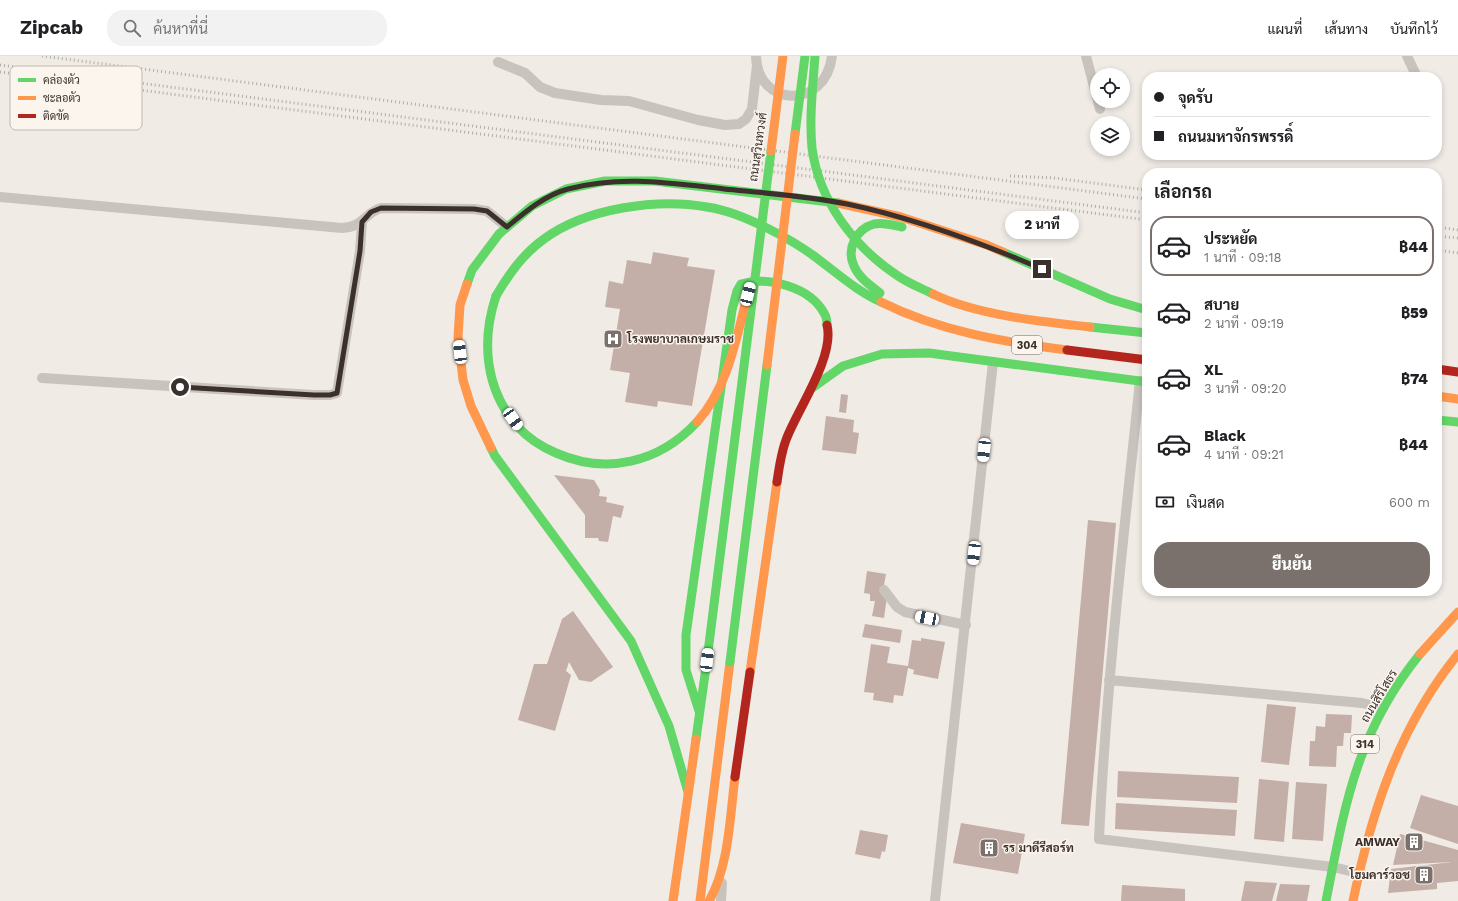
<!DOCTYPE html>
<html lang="th">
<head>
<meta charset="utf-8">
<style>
	:root { --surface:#fff; --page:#f2f2f2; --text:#202124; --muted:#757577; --line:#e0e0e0; --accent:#7a716c }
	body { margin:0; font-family:"Work Sans",Sarabun,sans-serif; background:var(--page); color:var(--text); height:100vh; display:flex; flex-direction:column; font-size:15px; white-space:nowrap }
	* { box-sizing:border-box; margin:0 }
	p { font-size:13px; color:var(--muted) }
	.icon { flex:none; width:22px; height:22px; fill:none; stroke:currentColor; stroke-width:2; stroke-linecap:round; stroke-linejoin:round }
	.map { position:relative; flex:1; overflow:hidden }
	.drawer { position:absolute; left:1142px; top:112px; width:300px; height:428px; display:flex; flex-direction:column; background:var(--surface); border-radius:16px; box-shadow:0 2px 6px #0003 }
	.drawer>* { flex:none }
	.guide { position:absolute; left:1142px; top:16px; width:300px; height:88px; border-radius:16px; box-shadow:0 2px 6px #0003; display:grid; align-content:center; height:88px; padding:0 12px; background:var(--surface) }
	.controls { position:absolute; left:1090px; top:12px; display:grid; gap:8px }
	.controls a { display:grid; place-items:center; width:40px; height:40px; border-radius:50%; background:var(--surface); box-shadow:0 2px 6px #0003; font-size:20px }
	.end { position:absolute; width:18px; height:18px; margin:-9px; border:5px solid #3b302b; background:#fff; box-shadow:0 0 0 2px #fff }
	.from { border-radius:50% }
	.bubble { position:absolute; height:28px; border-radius:14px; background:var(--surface); box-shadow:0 2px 6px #0003; font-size:13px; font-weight:800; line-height:28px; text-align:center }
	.car { position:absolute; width:12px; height:24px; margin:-12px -6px; border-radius:5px; box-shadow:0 0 3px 1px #0007; background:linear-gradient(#fff 24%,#345 0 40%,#fff 0 76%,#345 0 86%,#fff 0) }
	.guide b { display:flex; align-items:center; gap:14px; height:38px; font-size:15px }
	.guide b+b { border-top:1px solid var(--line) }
	.guide i { width:10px; height:10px; background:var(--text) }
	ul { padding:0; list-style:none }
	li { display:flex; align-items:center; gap:12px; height:60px; margin:0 8px 6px; padding:0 4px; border:2px solid transparent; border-radius:16px }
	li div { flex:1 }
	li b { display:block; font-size:15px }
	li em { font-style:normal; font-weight:800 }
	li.active { border-color:var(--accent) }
	li>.icon { width:36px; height:36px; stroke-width:1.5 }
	h2 { padding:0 12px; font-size:18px; line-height:48px }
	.pay { display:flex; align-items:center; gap:10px; height:44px; padding:0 12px; font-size:15px }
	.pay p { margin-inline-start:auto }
	.primary-button { display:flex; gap:8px; margin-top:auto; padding:8px 12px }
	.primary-button a { flex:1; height:46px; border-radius:16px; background:var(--accent); color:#fff; font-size:16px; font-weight:800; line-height:46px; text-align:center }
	header { display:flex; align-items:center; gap:24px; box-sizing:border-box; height:56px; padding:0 20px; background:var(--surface); border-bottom:1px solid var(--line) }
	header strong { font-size:19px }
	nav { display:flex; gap:22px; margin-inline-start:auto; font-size:14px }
	.search { width:280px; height:36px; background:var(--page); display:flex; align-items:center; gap:10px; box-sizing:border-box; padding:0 14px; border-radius:16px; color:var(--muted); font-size:15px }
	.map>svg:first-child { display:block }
	.building { fill:#c3afa7 }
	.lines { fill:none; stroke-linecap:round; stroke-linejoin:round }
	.street { stroke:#c9c3be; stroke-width:10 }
	.fast { stroke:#63d668; stroke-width:9 }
	.slow { stroke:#ff974d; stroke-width:9 }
	.jam { stroke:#b3261e; stroke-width:9 }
	.rail { stroke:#b1aca8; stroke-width:3; stroke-dasharray:1 3; stroke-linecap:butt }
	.fast-bridge { stroke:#63d668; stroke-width:9 }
	.slow-bridge { stroke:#ff974d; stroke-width:9 }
	.route { stroke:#3b302b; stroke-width:5 }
	.labels { text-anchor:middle; stroke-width:3; stroke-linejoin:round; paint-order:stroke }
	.shield { fill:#fbf5ee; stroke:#756b66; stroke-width:1 }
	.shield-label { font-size:11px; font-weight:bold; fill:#3b302b }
	.street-label { font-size:12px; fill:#3b302b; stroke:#fbf5ee }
	.poi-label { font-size:12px; font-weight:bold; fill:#3b302b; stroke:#fbf5ee; text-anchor:start }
	.key { fill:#fbf5ee; stroke:#c1bab4; stroke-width:1 }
	.key-label { font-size:11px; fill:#3b302b }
</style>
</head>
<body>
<header>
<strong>Zipcab</strong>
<div class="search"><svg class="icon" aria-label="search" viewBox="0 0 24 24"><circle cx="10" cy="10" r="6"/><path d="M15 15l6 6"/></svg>ค้นหาที่นี่</div>
<nav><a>แผนที่</a><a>เส้นทาง</a><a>บันทึกไว้</a></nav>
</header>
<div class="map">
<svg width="1458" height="845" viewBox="0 0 1458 845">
	<rect width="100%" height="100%" fill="#f0ebe5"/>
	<path class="building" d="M653,196L689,202L687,210L715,214L692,350L658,345L657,351L625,346L630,317L610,314L620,253L605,251L609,225L623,228L627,204L651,208Z
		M841,338L848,339L846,357L839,356Z
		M826,360L854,364L853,376L859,377L856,398L822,394Z
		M554,419L594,424L600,434L599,440L607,441L606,446L624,450L621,462L613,460L608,486L599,485L598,482H585V459Z
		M1088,464L1116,467L1089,770L1061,768Z
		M867,515L886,518L882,540H887L884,562L872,560L875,545H870V538L864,537Z
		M573,555L613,611L591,626L579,624L569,606L566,615L571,619L555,675L518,664L534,608H547L562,563Z
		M865,568L902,574L900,587L862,581Z
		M921,582L945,586L938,623L913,618L914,614L908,612L903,640L894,639L893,647L873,644L874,637L864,636L871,588L890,591L887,607L908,610L912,584L921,585Z
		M1267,648L1296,651L1289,709L1261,706Z
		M1326,658L1352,659L1351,677H1344L1343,690H1337L1336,711L1309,710L1310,685H1315L1316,670L1325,671Z
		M1118,715L1239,721L1237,747L1117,741Z
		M1259,723L1289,726L1284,786L1254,783Z
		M1296,726L1327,728L1323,785L1292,783Z
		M1421,739L1458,750V788L1410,772Z
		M1116,747L1237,754L1235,780L1115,773Z
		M961,767L1025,778L1018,818L953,807Z
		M860,774L888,779L885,796L882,795L880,803L855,798Z
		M1400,778L1458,794V825L1437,827V833L1388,837L1391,813L1452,806L1393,809Z
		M1245,825L1277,827L1272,845H1241Z
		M1280,828L1310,829L1307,845H1276Z
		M1122,829L1185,833V845H1121Z"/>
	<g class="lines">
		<path class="street" d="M756,0C757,51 825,55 832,0
			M1086,0L1097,42
			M1407,0L1417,21
			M498,6L525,17L540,31L555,37L601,44L629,45L698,64L725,69L739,68L746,63L752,53L757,9
			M1098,45L1100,53
			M0,141L342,172C364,171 364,157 381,152L474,153L487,155L507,171
			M42,322L314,339H330L337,337L360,195L362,166
			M1140,325C1124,477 1106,629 1099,783L1333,811L1358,817
			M884,534L897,551L905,556L966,569
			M1109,624L1362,647L1383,652
			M721,845L722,827
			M935,845L993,306"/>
		<path class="fast" d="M1003,196L1110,243L1147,254
			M467,228L472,214L499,178L532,150L566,133L605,125H655L838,147
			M880,237C870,229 859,222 854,210C846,193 856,173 874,168C883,166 893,169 902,171
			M496,240C509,218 523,198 544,183C586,152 657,142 707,151C728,154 748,163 767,172C783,180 799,189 814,200C836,216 855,234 881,246
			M812,332L843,310L882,298L929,297L1147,326
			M1437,364L1458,366
			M491,392L495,400L631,585L669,670L688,736
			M699,655L686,614V579L732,254L737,235L741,228C768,220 810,231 824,257C826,260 827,266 827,269
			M696,683L707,604
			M1326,845C1345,749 1356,677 1420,598"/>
		<path class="slow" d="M838,147L901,161L987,189L1003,196
			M467,228L460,249L458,281L463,324L471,350L491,392
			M881,246C939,275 1003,286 1067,294
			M1437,340L1458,343
			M1420,598L1458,556
			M750,616L777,426
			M673,845L696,683
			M700,845L730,606
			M709,845C729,811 730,760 735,721
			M1353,845C1372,754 1399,671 1458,598"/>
		<path class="jam" d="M1067,294L1147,304
			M1437,313L1458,316
			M777,426C779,412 781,397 786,384C797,354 835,301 827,269
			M735,721L750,616"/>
		<path class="rail" d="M42,0L1147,143
			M0,9L1147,157
			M0,16L1147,164
			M1010,120L1055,122L1147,134
			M1437,171L1458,174
			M1437,180L1458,182
			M1437,194L1458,197"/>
		<path class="fast-bridge" d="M815,0C813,30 809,61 812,92C819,145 854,191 898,220C908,227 921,232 933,238
			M795,78L805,0
			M496,240C481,285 485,334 518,371C528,382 542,391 556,397C606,419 659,407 697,366
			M1090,271L1147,277
			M707,604L771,95
			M730,606L767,309"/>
		<path class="slow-bridge" d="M771,95L783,0
			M933,238C976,259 1043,266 1090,271
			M767,309L795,78
			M697,366C727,332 735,288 746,245"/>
	</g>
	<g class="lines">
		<path class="route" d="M180,331L314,339H330L337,337L360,195L362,166L371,156L381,152L474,153L487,155L507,171C525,156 545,139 568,133C621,119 670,127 724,133C765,137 807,140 847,148C914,162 979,186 1042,213"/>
	</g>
	<defs>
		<g id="hospital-square" transform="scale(1)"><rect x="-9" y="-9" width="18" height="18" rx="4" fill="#7a716c" stroke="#fbf5ee"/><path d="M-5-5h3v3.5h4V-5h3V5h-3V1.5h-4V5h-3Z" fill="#fff"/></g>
		<g id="building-square" transform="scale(1)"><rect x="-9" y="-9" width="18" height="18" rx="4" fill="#7a716c" stroke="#fbf5ee"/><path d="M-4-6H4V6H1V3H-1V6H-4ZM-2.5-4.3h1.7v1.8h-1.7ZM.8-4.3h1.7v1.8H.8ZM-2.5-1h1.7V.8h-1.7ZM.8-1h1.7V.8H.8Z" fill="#fff"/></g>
	</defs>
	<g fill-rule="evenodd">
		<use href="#hospital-square" x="613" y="283"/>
		<use href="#building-square" x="1414" y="786"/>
		<use href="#building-square" x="989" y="792"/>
		<use href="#building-square" x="1424" y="819"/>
	</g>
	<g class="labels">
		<g class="shield">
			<rect x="1012" y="280" width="30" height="18" rx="3"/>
			<rect x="1351" y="679" width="28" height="18" rx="3"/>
		</g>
		<g class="shield-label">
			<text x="1027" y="293">304</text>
			<text x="1365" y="692">314</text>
		</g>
		<g class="street-label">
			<text transform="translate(758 91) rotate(-82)" y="4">ถนนสุวินทวงศ์</text>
			<text transform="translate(1379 640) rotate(-59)" y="4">ถนนสิริโสธร</text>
		</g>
		<g class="poi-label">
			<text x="627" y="287">โรงพยาบาลเกษมราช</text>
			<text x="1400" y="790" text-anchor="end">AMWAY</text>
			<text x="1003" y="796">รร มาดีรีสอร์ท</text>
			<text x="1410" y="823" text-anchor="end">โฮมคาร์วอช</text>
		</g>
	</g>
	<rect x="10" y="10" width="132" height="64" rx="6" class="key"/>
	<rect x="18" y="22" width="18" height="4" fill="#63d668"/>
	<rect x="18" y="40" width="18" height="4" fill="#ff974d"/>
	<rect x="18" y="58" width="18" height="4" fill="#b3261e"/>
	<g class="key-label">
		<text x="43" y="28">คล่องตัว</text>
		<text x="43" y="46">ชะลอตัว</text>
		<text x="43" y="64">ติดขัด</text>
	</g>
</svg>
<div class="controls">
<a><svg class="icon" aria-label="locate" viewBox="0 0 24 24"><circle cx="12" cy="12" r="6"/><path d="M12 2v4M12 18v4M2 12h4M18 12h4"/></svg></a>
<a><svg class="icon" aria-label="layers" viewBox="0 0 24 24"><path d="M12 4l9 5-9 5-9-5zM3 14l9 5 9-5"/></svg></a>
</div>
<i class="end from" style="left:180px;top:331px"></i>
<i class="end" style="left:1042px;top:213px"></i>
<div class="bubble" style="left:1005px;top:155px;width:74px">2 นาที</div>
<i class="car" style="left:748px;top:238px;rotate:14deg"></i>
<i class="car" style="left:460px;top:296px;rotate:353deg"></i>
<i class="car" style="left:513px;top:363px;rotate:145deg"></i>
<i class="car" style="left:984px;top:394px;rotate:186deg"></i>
<i class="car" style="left:974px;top:497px;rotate:186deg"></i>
<i class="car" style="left:927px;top:562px;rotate:281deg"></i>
<i class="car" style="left:707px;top:604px;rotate:7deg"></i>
<div class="guide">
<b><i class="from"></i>จุดรับ</b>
<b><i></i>ถนนมหาจักรพรรดิ์</b>
</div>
<section class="drawer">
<h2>เลือกรถ</h2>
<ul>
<li class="active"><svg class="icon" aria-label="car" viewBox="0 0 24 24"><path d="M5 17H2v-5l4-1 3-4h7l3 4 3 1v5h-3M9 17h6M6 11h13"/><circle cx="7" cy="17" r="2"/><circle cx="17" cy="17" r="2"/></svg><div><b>ประหยัด</b><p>1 นาที · 09:18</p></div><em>฿44</em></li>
<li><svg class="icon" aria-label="car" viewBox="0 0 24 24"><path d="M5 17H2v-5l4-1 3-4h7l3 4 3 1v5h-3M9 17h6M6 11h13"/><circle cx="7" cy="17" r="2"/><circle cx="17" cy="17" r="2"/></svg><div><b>สบาย</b><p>2 นาที · 09:19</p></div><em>฿59</em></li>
<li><svg class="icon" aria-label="car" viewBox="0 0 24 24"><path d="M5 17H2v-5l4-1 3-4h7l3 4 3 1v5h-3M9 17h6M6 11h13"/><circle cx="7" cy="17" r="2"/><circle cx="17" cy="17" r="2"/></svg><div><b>XL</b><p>3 นาที · 09:20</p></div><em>฿74</em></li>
<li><svg class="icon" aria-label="car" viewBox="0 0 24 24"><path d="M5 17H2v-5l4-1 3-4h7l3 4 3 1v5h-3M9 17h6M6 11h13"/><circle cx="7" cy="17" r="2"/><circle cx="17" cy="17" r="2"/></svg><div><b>Black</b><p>4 นาที · 09:21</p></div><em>฿44</em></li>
</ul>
<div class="pay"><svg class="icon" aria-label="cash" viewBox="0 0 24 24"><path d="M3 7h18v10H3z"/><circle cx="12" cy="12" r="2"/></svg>เงินสด<p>600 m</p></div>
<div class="primary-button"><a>ยืนยัน</a></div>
</section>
</div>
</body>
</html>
